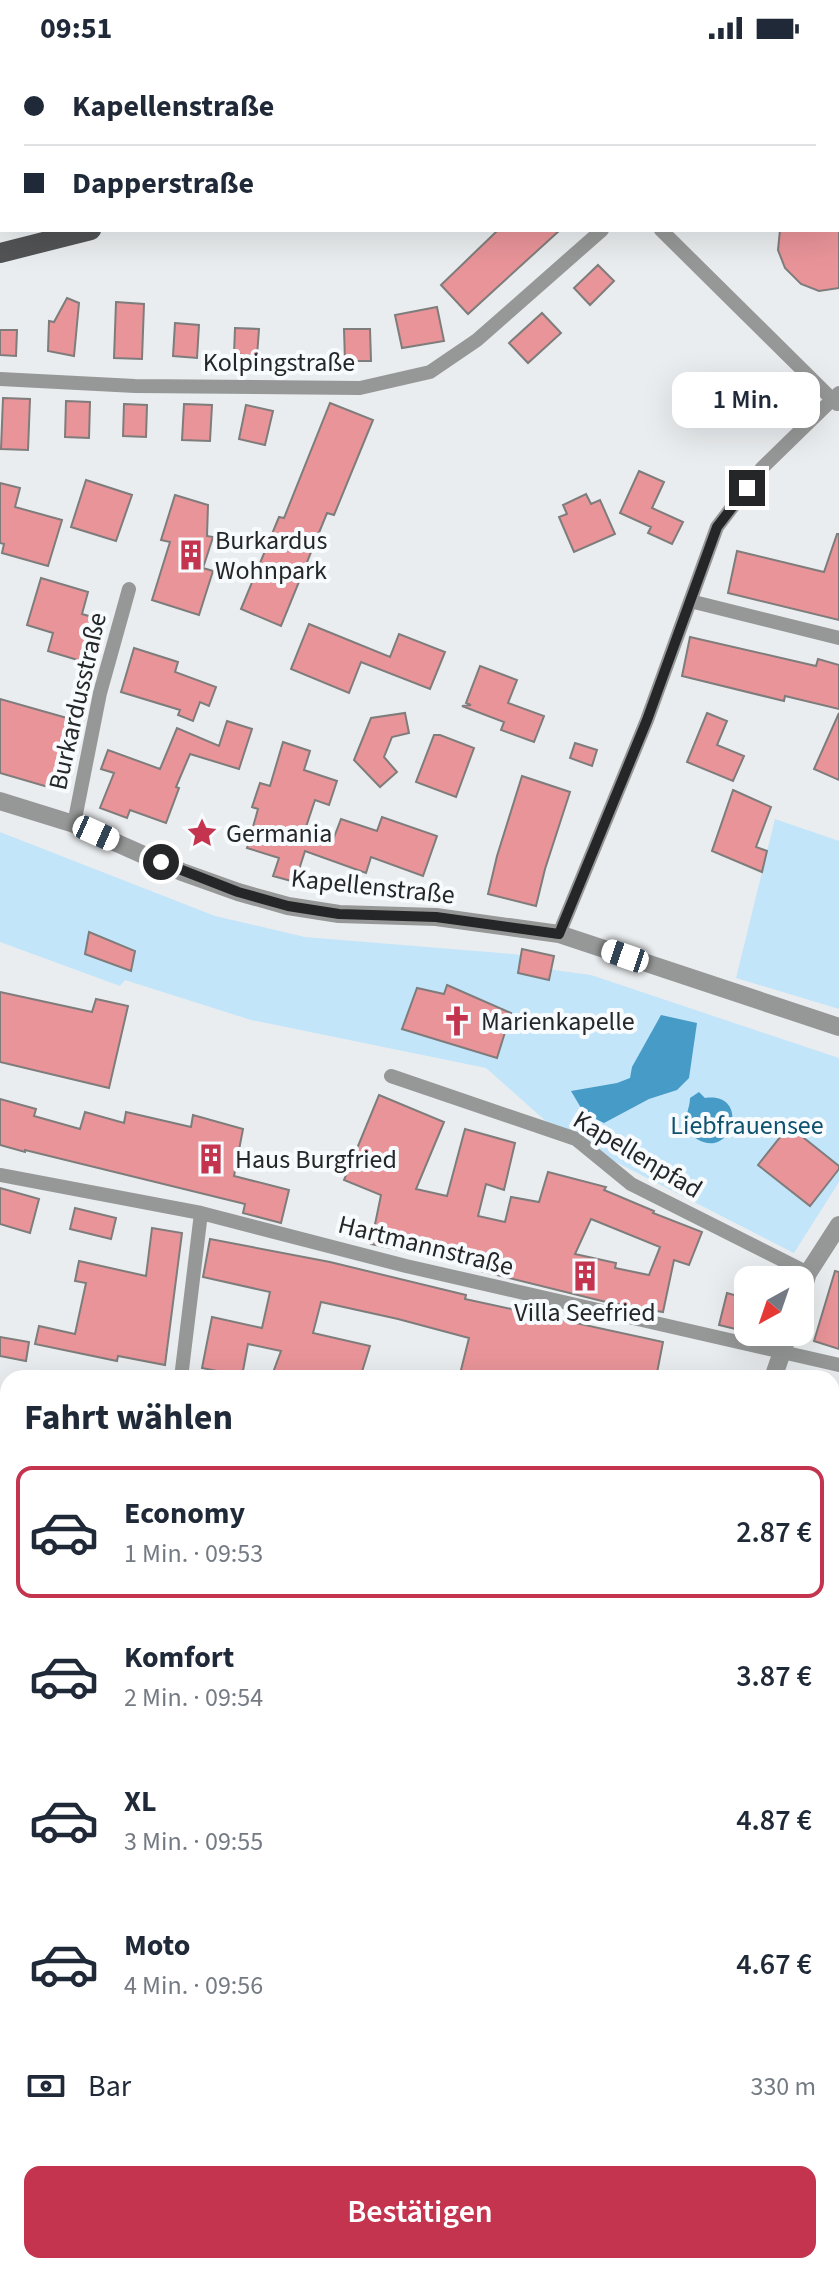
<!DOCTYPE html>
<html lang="de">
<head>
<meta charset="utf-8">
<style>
	:root { --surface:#fff; --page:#f2f2f3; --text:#1f2937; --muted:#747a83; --line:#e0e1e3; --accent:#c4344e }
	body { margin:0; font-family:"Source Sans 3",sans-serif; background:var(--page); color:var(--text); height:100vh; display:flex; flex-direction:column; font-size:30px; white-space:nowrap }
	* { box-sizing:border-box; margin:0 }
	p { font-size:26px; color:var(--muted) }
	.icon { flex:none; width:44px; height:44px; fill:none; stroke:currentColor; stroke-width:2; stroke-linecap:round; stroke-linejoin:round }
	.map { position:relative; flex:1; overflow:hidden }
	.sheet { position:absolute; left:0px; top:1314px; width:840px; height:904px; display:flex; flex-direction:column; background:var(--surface); border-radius:24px 24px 0 0; box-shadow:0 8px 32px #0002 }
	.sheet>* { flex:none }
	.hud { position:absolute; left:0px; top:0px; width:840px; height:176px; box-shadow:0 8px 32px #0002; display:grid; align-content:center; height:176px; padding:0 24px; background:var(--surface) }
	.needle { width:52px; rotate:220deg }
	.buttons { position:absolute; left:734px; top:1210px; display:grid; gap:16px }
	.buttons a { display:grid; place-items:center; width:80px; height:80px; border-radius:16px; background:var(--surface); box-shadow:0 8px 32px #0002; font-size:40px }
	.end { position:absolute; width:36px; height:36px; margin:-18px; border:10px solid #252627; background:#fff; box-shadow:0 0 0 4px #fff }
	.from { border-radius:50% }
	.bubble { position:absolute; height:56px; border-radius:16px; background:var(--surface); box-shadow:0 8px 32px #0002; font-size:26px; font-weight:600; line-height:56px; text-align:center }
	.car { position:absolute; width:24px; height:48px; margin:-24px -12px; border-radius:10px; box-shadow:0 0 6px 2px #0007; background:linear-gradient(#fff 24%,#345 0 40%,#fff 0 76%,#345 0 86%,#fff 0) }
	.hud b { display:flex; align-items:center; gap:28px; height:76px; font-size:30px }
	.hud b+b { border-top:2px solid var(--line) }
	.hud i { width:20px; height:20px; background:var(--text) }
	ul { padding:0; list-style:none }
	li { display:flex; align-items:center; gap:24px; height:132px; margin:0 16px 12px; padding:0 8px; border:4px solid transparent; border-radius:16px }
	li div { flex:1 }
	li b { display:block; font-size:30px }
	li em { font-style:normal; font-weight:600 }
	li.active { border-color:var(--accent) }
	li>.icon { width:72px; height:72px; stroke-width:1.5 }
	h2 { padding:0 24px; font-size:36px; line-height:96px }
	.pay { display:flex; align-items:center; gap:20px; height:88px; padding:0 24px; font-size:30px }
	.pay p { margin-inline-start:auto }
	.action { display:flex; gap:16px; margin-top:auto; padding:16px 24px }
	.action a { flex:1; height:92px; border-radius:16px; background:var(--accent); color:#fff; font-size:32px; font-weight:600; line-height:92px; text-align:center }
	.status { display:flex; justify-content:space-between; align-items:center; height:56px; padding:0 40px; background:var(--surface); direction:ltr }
	.status svg { height:22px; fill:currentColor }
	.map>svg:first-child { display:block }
	.green { fill:#c3e5f9 }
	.water { fill:#479bc7 }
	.building { fill:#e99499; stroke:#7f7c7c; stroke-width:2; fill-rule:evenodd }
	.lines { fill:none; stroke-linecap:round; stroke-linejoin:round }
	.minor { stroke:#969898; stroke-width:14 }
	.tertiary { stroke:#969898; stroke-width:18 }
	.secondary { stroke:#6d6f70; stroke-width:20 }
	.primary { stroke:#515354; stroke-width:20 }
	.route { stroke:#252627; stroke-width:10 }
	.labels { text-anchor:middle; stroke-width:8; stroke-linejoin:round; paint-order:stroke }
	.street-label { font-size:26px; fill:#252627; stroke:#f8fbfd }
	.poi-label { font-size:26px; fill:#252627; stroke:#f8fbfd; text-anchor:start }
	.park-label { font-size:26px; fill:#0f5270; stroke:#f8fbfd }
</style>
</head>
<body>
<div class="status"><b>09:51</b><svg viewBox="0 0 49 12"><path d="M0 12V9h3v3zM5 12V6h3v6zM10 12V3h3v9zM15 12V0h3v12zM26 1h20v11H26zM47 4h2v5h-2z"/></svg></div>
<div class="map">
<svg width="839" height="2218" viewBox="0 0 839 2218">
	<rect width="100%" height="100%" fill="#eaedef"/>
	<path class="green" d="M775,763L839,785V953L736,922Z
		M0,776L215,860L305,881L524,899L532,911L591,919L839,1002V1126L794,1197L559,1077L486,1012L251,964L125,924L120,930L0,886Z
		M8,2010V2107L0,2095V2016Z"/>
	<path class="water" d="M661,959L697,967L689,1022L677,1034L649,1043L604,1067L584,1057L571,1035L617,1027L630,1022L632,1011Z
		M699,1036L705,1042C751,1035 733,1105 697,1083C691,1080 688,1074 687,1068C685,1059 690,1051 690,1042Z"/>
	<path class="building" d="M498,174H560L468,258L441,229Z
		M780,174H839V232L819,235L801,228L785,212L778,194Z
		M598,209L614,225L590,249L574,232Z
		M67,242L79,247L74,300L48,295L49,265L54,266Z
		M116,246L144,248L142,303L114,302Z
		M437,251L444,285L402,292L395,259Z
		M542,257L561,277L528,307L509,287Z
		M175,267L199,269L197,302L173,300Z
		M235,272L259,273L257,300L234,298Z
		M344,273H370L371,305H345Z
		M0,274H17L16,300L0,299Z
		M3,342L30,343L28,394L1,393Z
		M66,345L90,346L89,382L65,381Z
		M330,347L373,364L334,459L327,457L281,570L241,553L279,461L284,462Z
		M124,348L147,349L146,381L123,380Z
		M184,348L212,349L210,385L182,384Z
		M246,349L273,355L265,389L239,383Z
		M639,415L664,426L652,452L683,466L672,488L648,477L651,471L620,457Z
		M86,424L132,439L116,485L71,471Z
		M0,427L20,432L15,451L62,464L48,510L2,497L4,488L0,487Z
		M586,438L591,448L600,444L615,478L574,496L559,461L567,458L563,449Z
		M175,439L208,449L207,480L213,481L203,512L213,515L199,559L152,544L170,486L161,484Z
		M837,478H839V564L728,537L737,495L824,516Z
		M41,522L88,536L82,558L106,565L94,609L48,595L53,577L27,569Z
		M309,568L390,601L399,578L445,596L430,633L361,606L349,637L291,613Z
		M690,581L816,610L818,603L839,609V653L785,640L784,645L682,620Z
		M134,592L178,606L175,616L216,631L209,650L200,646L193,665L178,659L180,654L121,636Z
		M480,610L517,624L508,647L544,660L534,686L501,674L504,666L462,650L471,649L466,647Z
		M0,643L74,664L55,733L0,717Z
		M405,657L409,677L392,681L384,701L397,716L380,731L354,704L371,662Z
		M707,657L727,665L717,689L744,700L733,725L687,706Z
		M839,657V724L814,713Z
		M227,665L252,673L239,713L190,698L176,731L179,732L166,767L130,754L127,762L100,752L114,717L101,713L108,694L160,713L177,672L219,690Z
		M434,679H440L474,692L456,741L416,726Z
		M283,686L310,695L304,714L337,725L329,749L315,744L305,774L333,784L341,763L377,775L382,761L437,780L423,820L371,801L366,817L305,795L295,826L273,820L279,802L247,792L258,753L252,751L260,727L270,730Z
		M575,687L597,694L592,710L570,702Z
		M522,720L570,736L545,813L536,850L488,838L497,800Z
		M733,734L771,751L756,791L767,795L762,816L712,795Z
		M89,876L135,895L131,915L85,898Z
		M522,893L554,900L549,924L518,917Z
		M447,929L511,957L497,1002L402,973L417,932L444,938Z
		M0,936L92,956L96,943L128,950L109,1032L0,1006Z
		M379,1039L444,1066L416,1133L447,1140L465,1073L515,1087L504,1134L486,1128L478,1160L505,1166L511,1141L539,1146L548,1116L606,1131L604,1134L654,1155L653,1157L702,1176L689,1209L674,1204L663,1256L606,1246L481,1215L483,1207L405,1187L404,1195L371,1188L381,1139L344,1124ZM591,1163L660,1191L649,1219L615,1212L616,1207L575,1198Z
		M0,1043L36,1053L34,1060L80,1073L85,1056L124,1067L126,1056L191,1071L193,1059L243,1073L234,1120L289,1134L281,1167L243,1157L245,1148L25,1094V1096L0,1089Z
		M789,1070L839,1110V1113L810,1150L758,1109Z
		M0,1132L39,1143L30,1177L0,1168Z
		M75,1152L116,1162L111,1183L70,1173Z
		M152,1172L182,1177L165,1309L118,1300L117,1305L35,1288L39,1270L75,1278L86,1227L75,1225L79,1205L146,1220Z
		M210,1183L330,1206L466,1239L465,1243L663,1286L656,1322H459L469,1282L398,1263L321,1246L313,1277L370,1290L360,1322H312L297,1319L296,1322H271L281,1295L248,1288L242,1320L202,1312L212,1261L262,1272L270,1236L203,1221Z
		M835,1215L839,1216V1293L814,1285Z
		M727,1237L748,1243V1276L719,1269Z
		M0,1281L29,1286L26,1305L0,1300Z"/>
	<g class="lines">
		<path class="minor" d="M488,0L489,2
			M661,174L837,348
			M0,323L135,330L360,332L430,316L477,284L602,174
			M690,545L839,582
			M74,768L100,637L129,533
			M559,878L647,664L717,471L762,412L839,337
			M391,1020L576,1083L631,1128L808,1217
			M0,1119L201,1157L406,1210L839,1309
			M181,1322L201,1157
			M0,1367L8,1369
			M832,1527L839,1526
			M0,1881L8,1879
			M832,1940L839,1941
			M711,2218L712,2210"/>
		<path class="tertiary" d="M0,745L74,768L182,816L238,836L288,850L339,858L436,861L559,878L839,971
			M800,1242L808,1217L839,1169
			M773,1322L789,1276
			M832,1740L839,1768"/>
		<path class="secondary" d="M0,2169L8,2183
			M23,2210L28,2218"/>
		<path class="primary" d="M609,2L613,0
			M0,197L91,174"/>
	</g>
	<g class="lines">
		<path class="route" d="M161,806L238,836L288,850L339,858L436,861L559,878L647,664L717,471L747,432"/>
	</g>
	<defs>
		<g id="building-bare" transform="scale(2.4)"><path d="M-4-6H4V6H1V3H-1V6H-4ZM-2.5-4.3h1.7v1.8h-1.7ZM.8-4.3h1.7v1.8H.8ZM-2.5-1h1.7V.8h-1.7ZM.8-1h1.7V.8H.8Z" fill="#c4344e" stroke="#f8fbfd" stroke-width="2.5" paint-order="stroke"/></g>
		<g id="sight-bare" transform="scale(2.4)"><path d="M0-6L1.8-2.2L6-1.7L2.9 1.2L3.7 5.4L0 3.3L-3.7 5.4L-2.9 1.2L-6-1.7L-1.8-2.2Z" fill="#c4344e" stroke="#f8fbfd" stroke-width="2.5" paint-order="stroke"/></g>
		<g id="church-bare" transform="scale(2.4)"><path d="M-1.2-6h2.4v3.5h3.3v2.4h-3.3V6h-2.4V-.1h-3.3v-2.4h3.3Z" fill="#c4344e" stroke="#f8fbfd" stroke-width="2.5" paint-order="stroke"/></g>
	</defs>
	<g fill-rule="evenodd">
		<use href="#building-bare" x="191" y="499"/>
		<use href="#sight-bare" x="202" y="777"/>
		<use href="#church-bare" x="457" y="965"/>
		<use href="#building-bare" x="211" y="1103"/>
		<use href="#building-bare" x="585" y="1220"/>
	</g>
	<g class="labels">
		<g class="street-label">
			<text x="279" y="315">Kolpingstraße</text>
			<text transform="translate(77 645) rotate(-77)" y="9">Burkardusstraße</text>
			<text transform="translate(373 830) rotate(6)" y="9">Kapellenstraße</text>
			<text transform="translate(638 1098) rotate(31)" y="9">Kapellenpfad</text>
			<text transform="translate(426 1189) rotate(14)" y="9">Hartmannstraße</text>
		</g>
		<g class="poi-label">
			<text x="215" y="493">Burkardus<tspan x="215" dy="30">Wohnpark</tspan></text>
			<text x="226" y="786">Germania</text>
			<text x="481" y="974">Marienkapelle</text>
			<text x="235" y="1112">Haus Burgfried</text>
			<text x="585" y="1265" text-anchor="middle">Villa Seefried</text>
		</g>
		<g class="park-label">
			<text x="747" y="1078">Liebfrauensee</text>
		</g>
	</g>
</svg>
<div class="buttons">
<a><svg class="needle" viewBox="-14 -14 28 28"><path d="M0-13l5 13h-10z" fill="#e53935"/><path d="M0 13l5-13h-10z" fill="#747a83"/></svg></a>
</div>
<i class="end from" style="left:161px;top:806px"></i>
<i class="end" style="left:747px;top:432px"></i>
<div class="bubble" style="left:672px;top:316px;width:148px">1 Min.</div>
<i class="car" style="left:96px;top:777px;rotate:114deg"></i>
<i class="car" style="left:625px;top:900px;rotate:289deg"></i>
<div class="hud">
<b><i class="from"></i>Kapellenstraße</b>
<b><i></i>Dapperstraße</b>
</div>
<section class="sheet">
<h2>Fahrt wählen</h2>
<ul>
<li class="active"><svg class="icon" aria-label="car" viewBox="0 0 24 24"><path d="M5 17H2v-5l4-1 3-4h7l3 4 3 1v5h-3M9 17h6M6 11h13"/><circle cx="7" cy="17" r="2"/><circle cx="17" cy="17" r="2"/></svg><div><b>Economy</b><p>1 Min. · 09:53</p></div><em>2.87 €</em></li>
<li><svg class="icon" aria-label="car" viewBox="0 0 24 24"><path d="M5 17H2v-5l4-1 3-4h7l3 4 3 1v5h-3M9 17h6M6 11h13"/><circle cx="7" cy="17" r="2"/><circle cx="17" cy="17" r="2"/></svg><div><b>Komfort</b><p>2 Min. · 09:54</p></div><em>3.87 €</em></li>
<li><svg class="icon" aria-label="car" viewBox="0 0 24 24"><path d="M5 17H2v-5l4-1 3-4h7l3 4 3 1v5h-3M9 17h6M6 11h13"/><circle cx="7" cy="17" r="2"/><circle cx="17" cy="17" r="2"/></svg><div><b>XL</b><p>3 Min. · 09:55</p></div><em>4.87 €</em></li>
<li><svg class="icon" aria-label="car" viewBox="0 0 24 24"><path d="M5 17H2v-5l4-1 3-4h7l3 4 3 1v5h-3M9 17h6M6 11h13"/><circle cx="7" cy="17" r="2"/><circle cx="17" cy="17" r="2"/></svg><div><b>Moto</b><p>4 Min. · 09:56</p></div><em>4.67 €</em></li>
</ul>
<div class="pay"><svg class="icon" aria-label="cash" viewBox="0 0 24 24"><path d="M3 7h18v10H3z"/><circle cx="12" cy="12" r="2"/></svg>Bar<p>330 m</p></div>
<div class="action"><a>Bestätigen</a></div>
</section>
</div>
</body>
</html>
